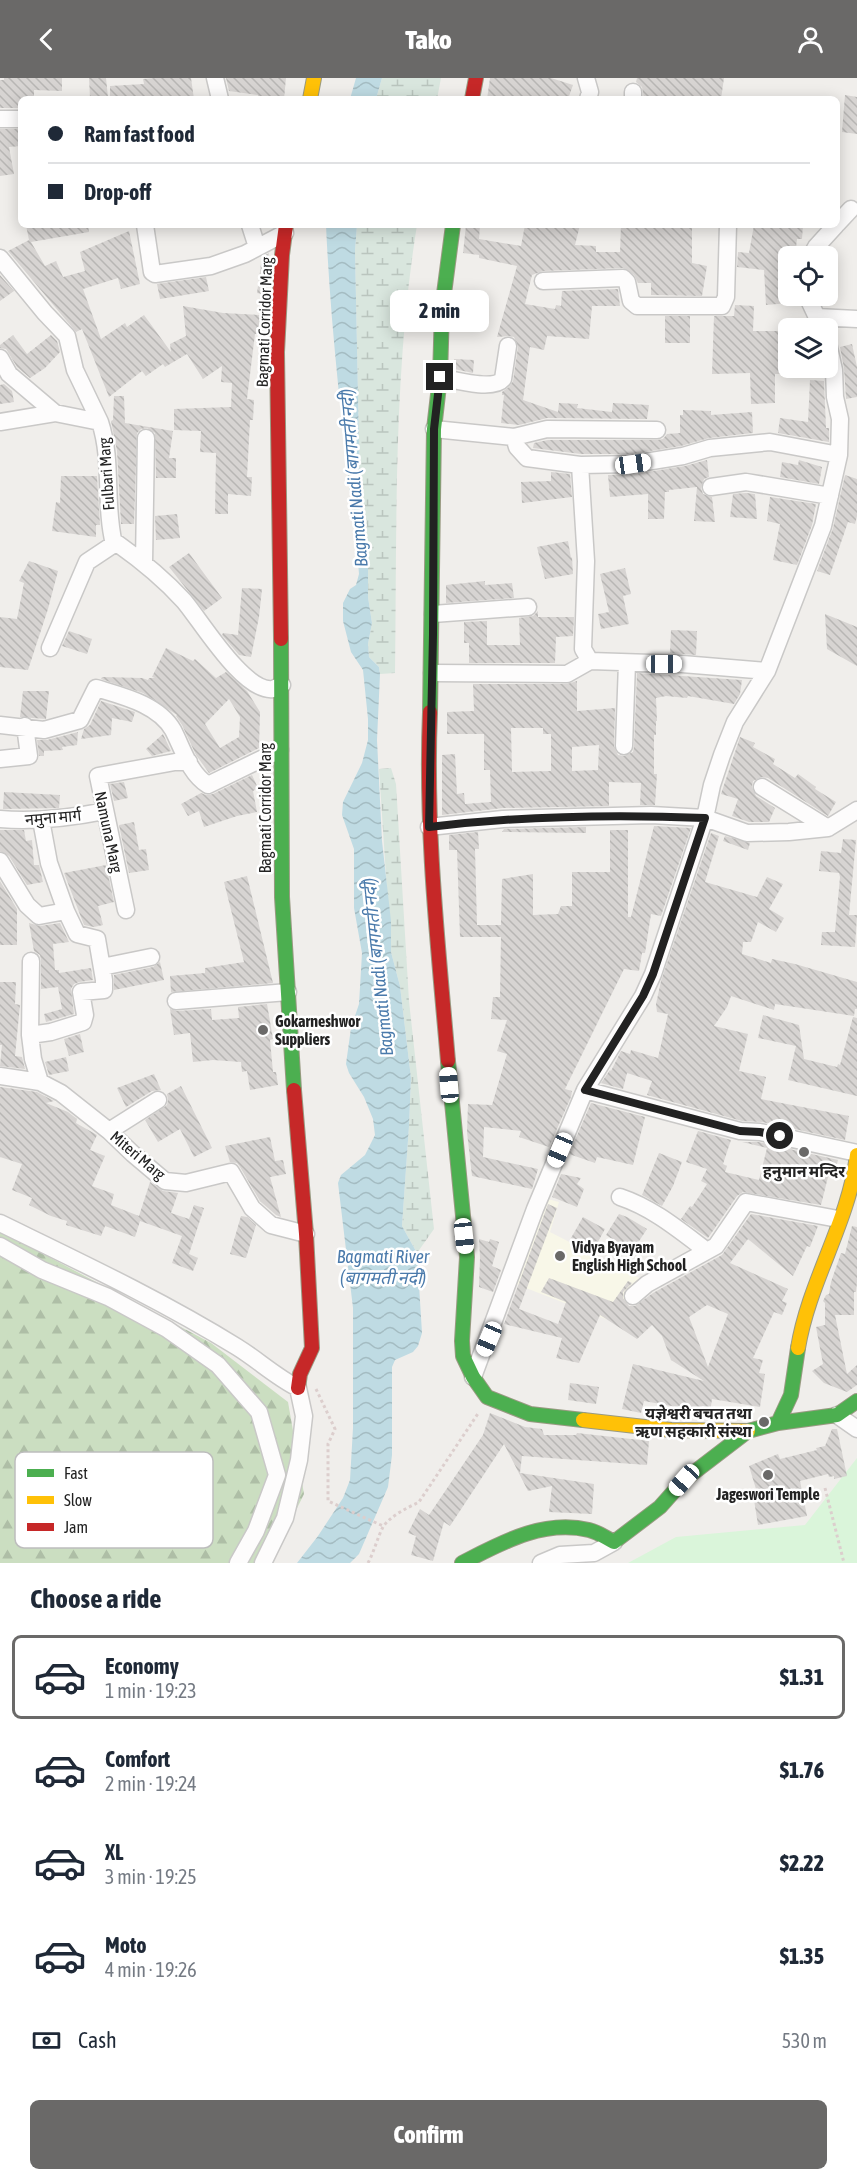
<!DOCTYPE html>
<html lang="en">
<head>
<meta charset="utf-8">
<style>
	:root { --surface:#fff; --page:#f2f2f3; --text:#1f2937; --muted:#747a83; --line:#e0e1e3; --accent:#6a6968 }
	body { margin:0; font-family:"Asap Condensed","Noto Sans Devanagari",sans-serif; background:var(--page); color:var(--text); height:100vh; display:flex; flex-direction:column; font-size:22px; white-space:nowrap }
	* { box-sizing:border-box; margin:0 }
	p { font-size:20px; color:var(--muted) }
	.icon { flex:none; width:33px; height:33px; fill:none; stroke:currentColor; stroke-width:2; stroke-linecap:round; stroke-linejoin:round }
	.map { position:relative; height:1485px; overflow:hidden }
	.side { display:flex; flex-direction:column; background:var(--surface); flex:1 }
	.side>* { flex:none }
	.hud { position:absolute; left:18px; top:18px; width:822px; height:132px; border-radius:9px; box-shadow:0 3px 15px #0003; display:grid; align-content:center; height:132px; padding:0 30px; background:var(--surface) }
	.controls { position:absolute; left:778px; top:168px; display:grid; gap:12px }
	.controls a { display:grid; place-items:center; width:60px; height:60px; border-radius:9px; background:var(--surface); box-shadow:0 3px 15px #0003; font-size:30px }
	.end { position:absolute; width:27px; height:27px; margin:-14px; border:8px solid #222; background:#fff; box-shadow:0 0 0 3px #fff }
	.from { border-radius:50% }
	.bubble { position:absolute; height:42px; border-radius:9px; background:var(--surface); box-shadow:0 3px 15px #0003; font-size:20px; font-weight:800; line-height:42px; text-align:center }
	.car { position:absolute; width:18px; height:36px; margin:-18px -9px; border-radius:8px; box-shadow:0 0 4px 2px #0007; background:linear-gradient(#fff 24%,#345 0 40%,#fff 0 76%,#345 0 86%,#fff 0) }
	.hud b { display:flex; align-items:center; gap:21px; height:57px; font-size:22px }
	.hud b+b { border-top:2px solid var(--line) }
	.hud i { width:15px; height:15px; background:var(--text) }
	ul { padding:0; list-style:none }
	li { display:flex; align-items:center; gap:18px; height:84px; margin:0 12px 9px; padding:0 18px; border:3px solid transparent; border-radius:9px }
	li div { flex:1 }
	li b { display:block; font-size:22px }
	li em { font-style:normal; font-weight:800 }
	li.current { border-color:var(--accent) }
	li>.icon { width:54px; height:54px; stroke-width:1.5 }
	h2 { padding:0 30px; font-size:27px; line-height:72px }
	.pay { display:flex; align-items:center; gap:15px; height:66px; padding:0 30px; font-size:22px }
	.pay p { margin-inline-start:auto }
	.button { display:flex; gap:12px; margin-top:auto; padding:12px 30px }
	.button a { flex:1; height:69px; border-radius:9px; background:var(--accent); color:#fff; font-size:24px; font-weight:800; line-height:69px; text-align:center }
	header { display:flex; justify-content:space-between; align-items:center; height:78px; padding:0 30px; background:var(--accent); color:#fff; font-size:27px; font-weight:800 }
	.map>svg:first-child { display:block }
	.education { fill:#f8f7e8 }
	.forest { fill:url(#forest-firs) }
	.wetland { fill:url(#wetland-marsh) }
	.park { fill:#daf5da }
	.water { fill:url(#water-waves) }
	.building { fill:url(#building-back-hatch); fill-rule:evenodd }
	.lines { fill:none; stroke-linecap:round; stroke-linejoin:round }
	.street-casing { stroke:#c9c8c7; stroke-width:19 }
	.fast-casing { stroke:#999a82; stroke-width:16 }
	.slow-casing { stroke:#999a82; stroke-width:16 }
	.jam-casing { stroke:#999a82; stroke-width:16 }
	.path { stroke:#dccecd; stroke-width:3; stroke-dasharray:3 3; stroke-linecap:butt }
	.street { stroke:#fdfcfc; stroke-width:16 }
	.fast { stroke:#4caf50; stroke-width:14 }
	.slow { stroke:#ffc107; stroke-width:14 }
	.jam { stroke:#c62828; stroke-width:14 }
	.route { stroke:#222; stroke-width:8 }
	.poi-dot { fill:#6a6968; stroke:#fff; stroke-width:2 }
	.labels { text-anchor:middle; stroke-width:5; stroke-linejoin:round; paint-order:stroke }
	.street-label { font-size:16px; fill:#222; stroke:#fff }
	.poi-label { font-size:16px; font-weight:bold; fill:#222; stroke:#fff; text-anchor:start }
	.water-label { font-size:18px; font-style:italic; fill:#4a7aab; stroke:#fff }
	.key { fill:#fff; stroke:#bdbdbd; stroke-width:1.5 }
	.key-label { font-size:16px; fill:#222 }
</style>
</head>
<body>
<header><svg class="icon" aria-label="back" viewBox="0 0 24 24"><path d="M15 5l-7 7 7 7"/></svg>Tako<svg class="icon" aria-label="person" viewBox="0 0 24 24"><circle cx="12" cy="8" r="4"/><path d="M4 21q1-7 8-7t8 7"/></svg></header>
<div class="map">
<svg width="857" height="1485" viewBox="0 0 857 1485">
	<defs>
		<pattern id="forest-firs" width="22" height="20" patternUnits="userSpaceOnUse" patternTransform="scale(1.5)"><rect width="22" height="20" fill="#cbdec1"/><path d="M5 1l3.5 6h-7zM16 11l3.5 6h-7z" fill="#aebea6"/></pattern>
		<pattern id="wetland-marsh" width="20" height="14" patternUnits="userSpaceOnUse" patternTransform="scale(1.5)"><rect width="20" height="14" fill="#d9e6de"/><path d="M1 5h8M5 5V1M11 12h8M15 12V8" fill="none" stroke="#bac5be"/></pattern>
		<pattern id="water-waves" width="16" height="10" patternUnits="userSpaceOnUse" patternTransform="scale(1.5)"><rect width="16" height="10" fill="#bfdbe3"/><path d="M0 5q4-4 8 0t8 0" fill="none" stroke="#a4bcc2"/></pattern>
		<pattern id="building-back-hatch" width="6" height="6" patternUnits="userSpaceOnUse" patternTransform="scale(1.5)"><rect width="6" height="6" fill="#d7d4d2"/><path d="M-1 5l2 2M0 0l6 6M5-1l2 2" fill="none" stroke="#b8b6b4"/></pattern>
	</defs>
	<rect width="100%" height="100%" fill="#f0eeeb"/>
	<path class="education" d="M544,1120L559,1124L550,1154L645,1203L611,1243L513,1205Z"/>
	<path class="forest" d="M0,1153L211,1265L288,1324L304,1416L270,1485H0Z"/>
	<path class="wetland" d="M382,0H441L437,21H376Z
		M357,147H417C393,295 397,446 395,595L380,596L379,589L369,579L368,566L372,545L368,519V490L360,413L355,173Z
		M391,690L396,706L409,923L434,1151L417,1175L402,1148L409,1048L411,1000L400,908L391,874L379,691Z"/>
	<path class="park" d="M857,1380V1485H628L676,1459L805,1447Z"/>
	<path class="water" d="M356,0H382L376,21H350Z
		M326,147H357L355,173L360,413L368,490V519L372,545L368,566L369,579L379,589L380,596L377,662L382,763L391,843V874L400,908L411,1000L409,1048L402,1148L417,1175L422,1255L418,1268L413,1274L395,1282L392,1289V1377L388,1409L359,1476L350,1485H297L318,1458L343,1420L350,1402L353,1350V1230L338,1105L341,1097L365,1077L375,1057L373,1041L364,1019L349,995L346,986L351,950L359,926L362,875L354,830V771L342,737L343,724L362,685L368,662V641L363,592L351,574L343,543V525L350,511L356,507L359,496L358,484C345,371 331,260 326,147Z"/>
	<path class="building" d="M4,0H62V13L34,12V21H21V30H0V2H4Z
		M89,0H106L108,19L90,20Z
		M155,0H191L194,21H110V8L144,6L143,1Z
		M226,0H286L284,21H258V17L229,13Z
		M490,0H551L573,7L568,21H487Z
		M637,0H724L721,21H644L642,9L636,4Z
		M845,17L857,19V56L842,54Z
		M0,51H21V68L9,69L14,96L0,98Z
		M26,147H88L89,154L31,164L45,188L56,183L63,199L85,193L80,174L129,153L140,206L121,211L118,200L83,211L101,261L125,245L127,249L144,237L171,274L170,266L186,258L183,228L223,235L260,237L258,256H255L247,321L254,322L253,342H250L247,399H252L251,418L228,416V436H215L216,375L200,374L201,353L174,352V331L231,329L232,305L221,304L222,288L203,301L187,276L165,289L163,286L146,298L142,293L109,319L82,251L76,254L8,173L29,162Z
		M466,147H480L479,161L521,168L525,147H580L575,167L596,168V174H620L621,147H692V185L707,188L702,218L651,217V205H638L634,197L623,190L543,193L532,197L525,226L555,231L556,227L561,228L562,213L618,211L620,228H592L589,261L547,258L544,272L530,269L523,322L558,334L559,325L578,326L577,330L612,334L613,325L649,327L647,341L547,340L519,347L501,345L504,317H502V314L509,309L513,303L518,269L514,259L509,258L497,259L517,188L479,180V177L463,175Z
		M754,147H803L802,161H797L795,178H789V225L766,227L764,192L737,189L738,174L749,175Z
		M269,175L266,217L257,215L262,179Z
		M0,197L14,213L0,223Z
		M206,199L209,213L160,221L157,206Z
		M735,227L754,228L753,253H789V296H775V325L751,326L750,295L712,296L714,238H734Z
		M665,238H690V265H665Z
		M13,257L27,276L51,257L57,263L60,274L45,290L30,300L17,289L6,271L0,270V267Z
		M852,266L857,289V319L846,321L844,290L840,269Z
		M454,281L474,282L473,295L454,291Z
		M810,302L824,303L826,350H829V364L778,355L780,340L808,344Z
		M4,306L12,313L14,324L0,326V307Z
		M114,318H124L125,345L173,353L169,380H176V400H156L155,355L147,350L141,351L137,355L134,446H121L117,373L111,343L113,342Z
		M683,332L711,333V337L752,334L753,355L709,360L681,368L632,376H581L533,370L534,365L548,362H657L663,361L667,356L680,355V337H683Z
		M707,382L709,399L704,401L701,410L703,416L712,419L715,444L694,443L697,409L669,412V414H665L664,441H648V416L610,419L608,397L635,396L685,388Z
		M799,382L822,389L819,406L780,399L782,384L798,387Z
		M551,394L570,396L572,419L522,425L521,404L551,403Z
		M845,397L857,401V438L855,446L848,444L830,497L817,493L833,450Z
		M61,398H97L100,447H96V459L52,453L56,424L60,425Z
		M746,415L755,416L757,441L730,439L733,416Z
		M770,419L816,426L812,447L797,487L773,482L780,446L767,443Z
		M177,436L180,460L156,462L155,438Z
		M568,463L571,480L572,479L573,496L545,501L537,469Z
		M189,475L222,520L204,533L169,489Z
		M29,483L58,493L48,531L28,592L0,589V539L17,541L24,505L19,503Z
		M625,490L631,516L623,518L629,546L601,551L598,536L609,534L600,496Z
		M485,503V507L512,505L514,520L446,525V507Z
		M242,510L262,511L259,539L251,579L239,577L222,557L223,555L238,557Z
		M538,533V539H574L573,558L556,559L555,585H469V565H464V544L487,543V567H520L519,540L533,538Z
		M825,536L857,549V588L827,571Z
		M671,552L697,553L696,577L670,575Z
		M69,553L92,561L87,576L62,568Z
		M166,570L193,583L195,581L216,600L226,594L247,613L260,634L259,670L209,695L196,677L182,647L176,638L177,637L143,615L101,601L102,599L142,600L148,602L149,600H155L152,599ZM229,621L240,639L239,659L220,670L205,646Z
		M637,595L742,602L740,616L734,626L688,618L687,620L666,618L656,620L657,643H656V657H654V696H657L655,727H640L641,705L609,704V728L503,730L442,737V677L455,676L457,716L464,715L465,726L491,724L490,692H484V656H447V634L474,633L473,606H567L577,603V633L615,630L614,668L618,677L624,678L633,674L634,668ZM511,650H543V656H551V693L512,694ZM599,667L598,692L572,693V669Z
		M23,613H49L46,641L20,639Z
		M101,623L135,634L132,644L112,640L111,657L81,661L84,651L90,647Z
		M78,654L77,667L62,669L63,672L44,673V678H39L37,662H47Z
		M163,656L171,673L152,678L146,671Z
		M740,659L755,665L753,669L775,681L773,686L795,700L798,696L816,709L815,711L836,724L828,738L768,700L762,699L753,703L752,709L756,718L775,730L769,744H749L732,738L738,721L721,716Z
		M252,697L258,710L253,713L257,734L237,738L204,749L199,733L188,738L181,726L201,715L206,717L213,716Z
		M124,704L128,720L114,723L110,706Z
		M4,714L60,717L59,730L3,731Z
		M134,744L139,772L146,771L149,792L129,795L119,747Z
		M654,748L691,750L661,838L651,836L645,875H642L639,893L624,891L565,1011L572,1013L571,1019L549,1069L519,1059L521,1053L484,1049L483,1079L538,1091L532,1111L472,1098L467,1054L468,1026L492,1027L507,976L497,973L507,942L491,941L493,919H500L501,859H460L457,772H449V757L478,754L479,771H475L477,847H501L502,801L533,796V837L558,836L561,828H572V794H610V752H628V839H631Z
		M586,749V755L502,754L504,751Z
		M0,752H24L26,763L32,762L34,787H39L43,804L27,807L9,778L0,773Z
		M711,755L719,758L705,804L757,819L767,799L783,806L769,831L784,840L776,854L758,844L751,864H743L742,876L771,885L772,881L795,886L857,904V931H855L854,938L775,926L774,932L731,918L727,929L714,948L748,956L739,993L766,999L761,1021L849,1038L845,1062L762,1044L742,1043L647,1017L652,1003L627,995L623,1011L601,1005L610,992L611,993L621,973L630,976L631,972L658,980L668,936L657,934L656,926L661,903Z
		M725,758L750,765L748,772L723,763Z
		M843,761L856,762L849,837H857L855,869L821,867L822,854H835L840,799L839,795L819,793L821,773L841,775Z
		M106,787L114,824L98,828L103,847L94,849L84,847L64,795Z
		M247,798L273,905L171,914L170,898L205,895V890L244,884L224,804Z
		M0,803L17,831V867H0Z
		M29,845L40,848L60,845L69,864L53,866L55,892H59V895L91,890L93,902L79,904L74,906L71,911L74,936L46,944L44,936L62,931L58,909L41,911V883L40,877L34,873Z
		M160,884L164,902L114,912V897L153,889Z
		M0,904H16L15,926L20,927L15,978L22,979L25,991L0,988L2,967H0Z
		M267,926L273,961L270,962L273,994H276L278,1007L250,1012L247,993L242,994L241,984L213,982L193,984L190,955L174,957L170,931L177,933L211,931L212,942L239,940L238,929Z
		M763,937L799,947L804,981L837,989L838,986L840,987L853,939L857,940V1018L788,1002L796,968L758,960Z
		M80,956L84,974L69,978L64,961Z
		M66,979L69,993L49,997L45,984Z
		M154,996L161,1012L152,1013L126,1029L117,1010Z
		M181,1008L212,1070L194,1079L180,1051L158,1064L145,1042L167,1027L168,1022L167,1016Z
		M0,1009L37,1014L54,1023L46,1025L68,1034L77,1041L76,1045L97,1057L90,1072L105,1078L92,1108L114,1116L111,1127L139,1138L150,1104L163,1113L178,1115L171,1135L189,1141L194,1127L204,1130L189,1176L198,1180L193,1193L172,1185L182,1158L140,1143L135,1159L105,1148L101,1158L66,1147L67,1143L51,1138L29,1127L32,1120L12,1112L22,1086L0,1079Z
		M591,1025L645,1039L633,1087L597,1079L595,1085L569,1076Z
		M698,1053L731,1062L723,1086L727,1088L725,1094L759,1102L767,1070L742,1064H759L838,1082L833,1100L828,1099L821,1127L743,1114L737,1118L708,1160L681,1141L690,1128L692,1129L707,1106L701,1103L707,1091L686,1084Z
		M270,1059L275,1083L283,1082L286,1096L270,1099L281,1139L276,1137L260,1123L240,1089L237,1085L230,1084L225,1068Z
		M659,1075L682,1084L673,1108L662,1128L642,1117Z
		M561,1096L581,1100L577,1106L584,1111L577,1129L552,1119Z
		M548,1126L557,1130L519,1231L558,1246L566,1224L541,1214L549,1200L613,1224L628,1203L632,1205L623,1214V1220L629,1228H635L653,1215L722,1177L751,1136L818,1148L810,1169L807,1168L793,1198L748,1161L730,1185L788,1211L782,1223L787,1225L782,1237L774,1234L753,1280L763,1282L759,1295L765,1296L760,1329L712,1321L710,1335L644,1323L641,1335L622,1331L633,1286L704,1303L671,1282L662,1258L652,1247L637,1261L600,1237L579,1285L556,1280L562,1260L504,1246ZM707,1227L728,1236L708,1289L689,1239Z
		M619,1136L627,1139L647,1151L632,1174L606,1157Z
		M241,1138L247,1139L256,1147L246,1180L230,1176Z
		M583,1139L605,1151L593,1173L571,1160Z
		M852,1148L857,1149V1204L856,1214H854V1237H835L847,1296L857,1287V1307L847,1314L824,1305L812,1293L823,1286L816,1249L825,1247V1225L823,1223L826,1217L829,1216L831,1204L841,1175L845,1176Z
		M479,1161L489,1164L490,1161L499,1164L492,1188L501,1192L493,1214L479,1209L480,1180Z
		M570,1305L599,1309L596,1326L568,1322Z
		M490,1335L525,1349L542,1351L544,1357H576L577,1355L649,1363L647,1387L522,1378L520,1395L594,1406L592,1436L549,1434L552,1408L528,1413L504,1366L450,1448L444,1444L433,1483L411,1477L416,1458L408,1455L420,1431L429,1437L483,1357Z
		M832,1351H837L847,1398L834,1401V1398L829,1399L828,1396L800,1403L807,1438L758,1447L754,1422L759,1421L749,1388L778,1376L780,1381L817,1372L816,1370L825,1368Z"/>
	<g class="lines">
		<g class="street-casing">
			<path id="street" d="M215,0L220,21
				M586,0L590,14L588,21
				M633,21V14
				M0,41H21
				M837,146L851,131
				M145,147L152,194L155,196L211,188L245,176L285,155
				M250,147L257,169
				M811,178L816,169L836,147
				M0,180L45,235L67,258L75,292L100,344
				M543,203L623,200L627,204L631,223L637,228H722L726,219L728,147
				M807,218L822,250
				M817,239L857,241
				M0,280L9,296L55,335L100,344C113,383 104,426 114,466H118C142,483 164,501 184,523C201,543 244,615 273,611C276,610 279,608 282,607
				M440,299C455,302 493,313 503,301L508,268
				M0,344L55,335
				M434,351L514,359L517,369L527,380L580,387L633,386L683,378L710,370L770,364L839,377
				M514,359L547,351L657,352
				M580,387L586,483L583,571L590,583L682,586L767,593
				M711,409L746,404L830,418
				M144,485L146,360
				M433,536L528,529
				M50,570L87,484L114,466
				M432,595L567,596L590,583
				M0,647L44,652L80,642L96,610C122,618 158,626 173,652C183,671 189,695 208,707L280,672
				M624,668L627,585
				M0,681L29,678L25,648
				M762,709L828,750
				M0,741C37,744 70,740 105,733
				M41,742L49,785L66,833
				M429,749L503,741L651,737L705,740L747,755L789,754L828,750L857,732
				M0,783L27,827L39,838L66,833L77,856L97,861L104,902V912L81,914L85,937L83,944L51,954L30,957L33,981L40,1004
				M126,832L98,698L175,684H189
				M102,889L151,879
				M176,923L288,914
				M30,957L31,883
				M0,998L40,1004L61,1015L109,1053L133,1076L165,1103L186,1105L231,1094L252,1130L271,1147L306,1156
				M585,1012L643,918L653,896L705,740L712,707L722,677L735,644L767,593L823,448L839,377L840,341L835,319L834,292L828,265
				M109,1053L158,1022
				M620,1119C653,1130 679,1152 707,1173
				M0,1145C80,1184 161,1222 237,1269C258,1282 276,1299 298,1310L304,1338L299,1382L285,1440L263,1485
				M0,1168L42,1192L108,1219L167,1251L218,1287L259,1334L277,1397L256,1453L238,1485
				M633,1218L647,1206L716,1168L746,1124L838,1141
				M473,1299L535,1131L585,1012L740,1053L760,1054L857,1075
				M837,1337L857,1351
				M541,1485L560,1477L594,1475L614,1464"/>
		</g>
		<g class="fast-casing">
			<path id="fast" d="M281,561L282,819L294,1012
				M430,634L434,351L440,299L442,231L453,147
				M448,983L467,1179L462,1263L463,1278L473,1299L487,1319L530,1336L583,1342
				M778,1345L837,1337L857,1323
				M462,1485C501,1465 543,1441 589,1452C598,1454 606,1460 614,1464L660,1429L684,1402L748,1353L778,1345L791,1317L798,1270"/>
		</g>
		<g class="slow-casing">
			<path id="slow" d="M310,21L314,0
				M798,1270C809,1203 849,1144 857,1077
				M583,1342L671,1352L748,1353"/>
		</g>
		<g class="jam-casing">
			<path id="jam" d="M472,21L476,0
				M281,561L277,274L282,177L286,147
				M430,634C425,751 438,867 448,983
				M294,1012L306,1156L312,1270L300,1296L298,1310"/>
		</g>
		<path class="path" d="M316,1311L335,1351L328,1366V1423L383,1448
			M825,1410L844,1485
			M368,1485C374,1474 378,1458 383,1449C390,1438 407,1430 419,1424L479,1334"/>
		<use href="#street" class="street"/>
		<use href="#fast" class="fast"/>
		<use href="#slow" class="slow"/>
		<use href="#jam" class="jam"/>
	</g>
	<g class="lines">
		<path class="route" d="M440,299L434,351L433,556L429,749C521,738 612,736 705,740L653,896L643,918L585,1012L740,1053L760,1054L780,1058"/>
	</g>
	<g class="poi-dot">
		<circle cx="263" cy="952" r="6"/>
		<circle cx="804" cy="1074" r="6"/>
		<circle cx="560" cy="1178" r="6"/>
		<circle cx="764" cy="1344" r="6"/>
		<circle cx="768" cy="1397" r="6"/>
	</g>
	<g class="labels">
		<g class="street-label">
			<text transform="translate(264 244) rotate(-88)" y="6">Bagmati Corridor Marg</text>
			<text transform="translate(106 396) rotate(-94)" y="6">Fulbari Marg</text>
			<text transform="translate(265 730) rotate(-90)" y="6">Bagmati Corridor Marg</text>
			<text transform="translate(53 739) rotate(-5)" y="6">नमुना मार्ग</text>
			<text transform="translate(109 754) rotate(78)" y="6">Namuna Marg</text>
			<text transform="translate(138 1077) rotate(40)" y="6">Miteri Marg</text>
		</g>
		<g class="poi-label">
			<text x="275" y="949">Gokarneshwor<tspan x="275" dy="18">Suppliers</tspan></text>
			<text x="804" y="1099" text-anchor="middle">हनुमान मन्दिर</text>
			<text x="572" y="1175">Vidya Byayam<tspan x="572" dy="18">English High School</tspan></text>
			<text x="752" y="1341" text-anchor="end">यज्ञेश्वरी बचत तथा<tspan x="752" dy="18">ऋण सहकारी संस्था</tspan></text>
			<text x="768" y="1422" text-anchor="middle">Jageswori Temple</text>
		</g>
		<g class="water-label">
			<text transform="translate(354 400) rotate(-95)" y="6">Bagmati Nadi (बागमती नदी)</text>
			<text transform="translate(378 889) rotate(-96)" y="6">Bagmati Nadi (बागमती नदी)</text>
			<text x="383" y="1185">Bagmati River<tspan x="383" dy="21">(बागमती नदी)</tspan></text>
		</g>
	</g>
	<rect x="15" y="1374" width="198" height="96" rx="9" class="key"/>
	<rect x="27" y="1391" width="27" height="8" fill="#4caf50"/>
	<rect x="27" y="1418" width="27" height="8" fill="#ffc107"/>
	<rect x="27" y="1445" width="27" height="8" fill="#c62828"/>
	<g class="key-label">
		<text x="64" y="1401">Fast</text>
		<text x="64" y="1428">Slow</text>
		<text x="64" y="1455">Jam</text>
	</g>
</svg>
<div class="controls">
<a><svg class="icon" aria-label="locate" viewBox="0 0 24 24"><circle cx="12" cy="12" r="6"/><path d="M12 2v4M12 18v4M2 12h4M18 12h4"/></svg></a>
<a><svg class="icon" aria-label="layers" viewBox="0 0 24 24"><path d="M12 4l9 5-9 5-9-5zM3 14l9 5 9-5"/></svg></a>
</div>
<i class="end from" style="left:780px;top:1058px"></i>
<i class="end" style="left:440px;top:299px"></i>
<div class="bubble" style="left:390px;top:212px;width:99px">2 min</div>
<i class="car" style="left:633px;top:386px;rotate:82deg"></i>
<i class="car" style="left:664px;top:586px;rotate:90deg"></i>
<i class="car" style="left:449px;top:1007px;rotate:355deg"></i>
<i class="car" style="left:560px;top:1072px;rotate:203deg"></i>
<i class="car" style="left:464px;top:1158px;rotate:174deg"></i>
<i class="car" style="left:489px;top:1261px;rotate:203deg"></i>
<i class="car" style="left:684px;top:1402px;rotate:222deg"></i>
<div class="hud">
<b><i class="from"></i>Ram fast food</b>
<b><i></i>Drop-off</b>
</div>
</div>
<section class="side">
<h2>Choose a ride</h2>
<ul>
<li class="current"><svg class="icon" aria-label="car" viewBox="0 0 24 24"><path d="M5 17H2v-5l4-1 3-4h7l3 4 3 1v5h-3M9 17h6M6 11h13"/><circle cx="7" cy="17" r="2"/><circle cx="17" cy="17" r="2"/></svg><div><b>Economy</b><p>1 min · 19:23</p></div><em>$1.31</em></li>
<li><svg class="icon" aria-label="car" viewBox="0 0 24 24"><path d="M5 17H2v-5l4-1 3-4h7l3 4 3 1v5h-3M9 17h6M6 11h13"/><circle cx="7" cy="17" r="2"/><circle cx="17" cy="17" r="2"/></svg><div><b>Comfort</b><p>2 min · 19:24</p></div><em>$1.76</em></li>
<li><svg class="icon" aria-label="car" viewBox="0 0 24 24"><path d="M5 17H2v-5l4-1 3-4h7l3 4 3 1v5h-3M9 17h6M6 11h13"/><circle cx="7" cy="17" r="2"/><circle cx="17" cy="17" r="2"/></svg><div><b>XL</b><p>3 min · 19:25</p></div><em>$2.22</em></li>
<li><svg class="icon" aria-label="car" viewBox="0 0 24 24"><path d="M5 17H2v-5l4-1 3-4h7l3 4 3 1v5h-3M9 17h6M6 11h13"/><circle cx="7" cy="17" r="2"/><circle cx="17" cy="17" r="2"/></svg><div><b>Moto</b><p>4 min · 19:26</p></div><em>$1.35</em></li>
</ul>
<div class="pay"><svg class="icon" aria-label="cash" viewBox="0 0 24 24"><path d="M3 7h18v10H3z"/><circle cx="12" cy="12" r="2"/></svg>Cash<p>530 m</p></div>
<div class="button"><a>Confirm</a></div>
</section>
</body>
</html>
